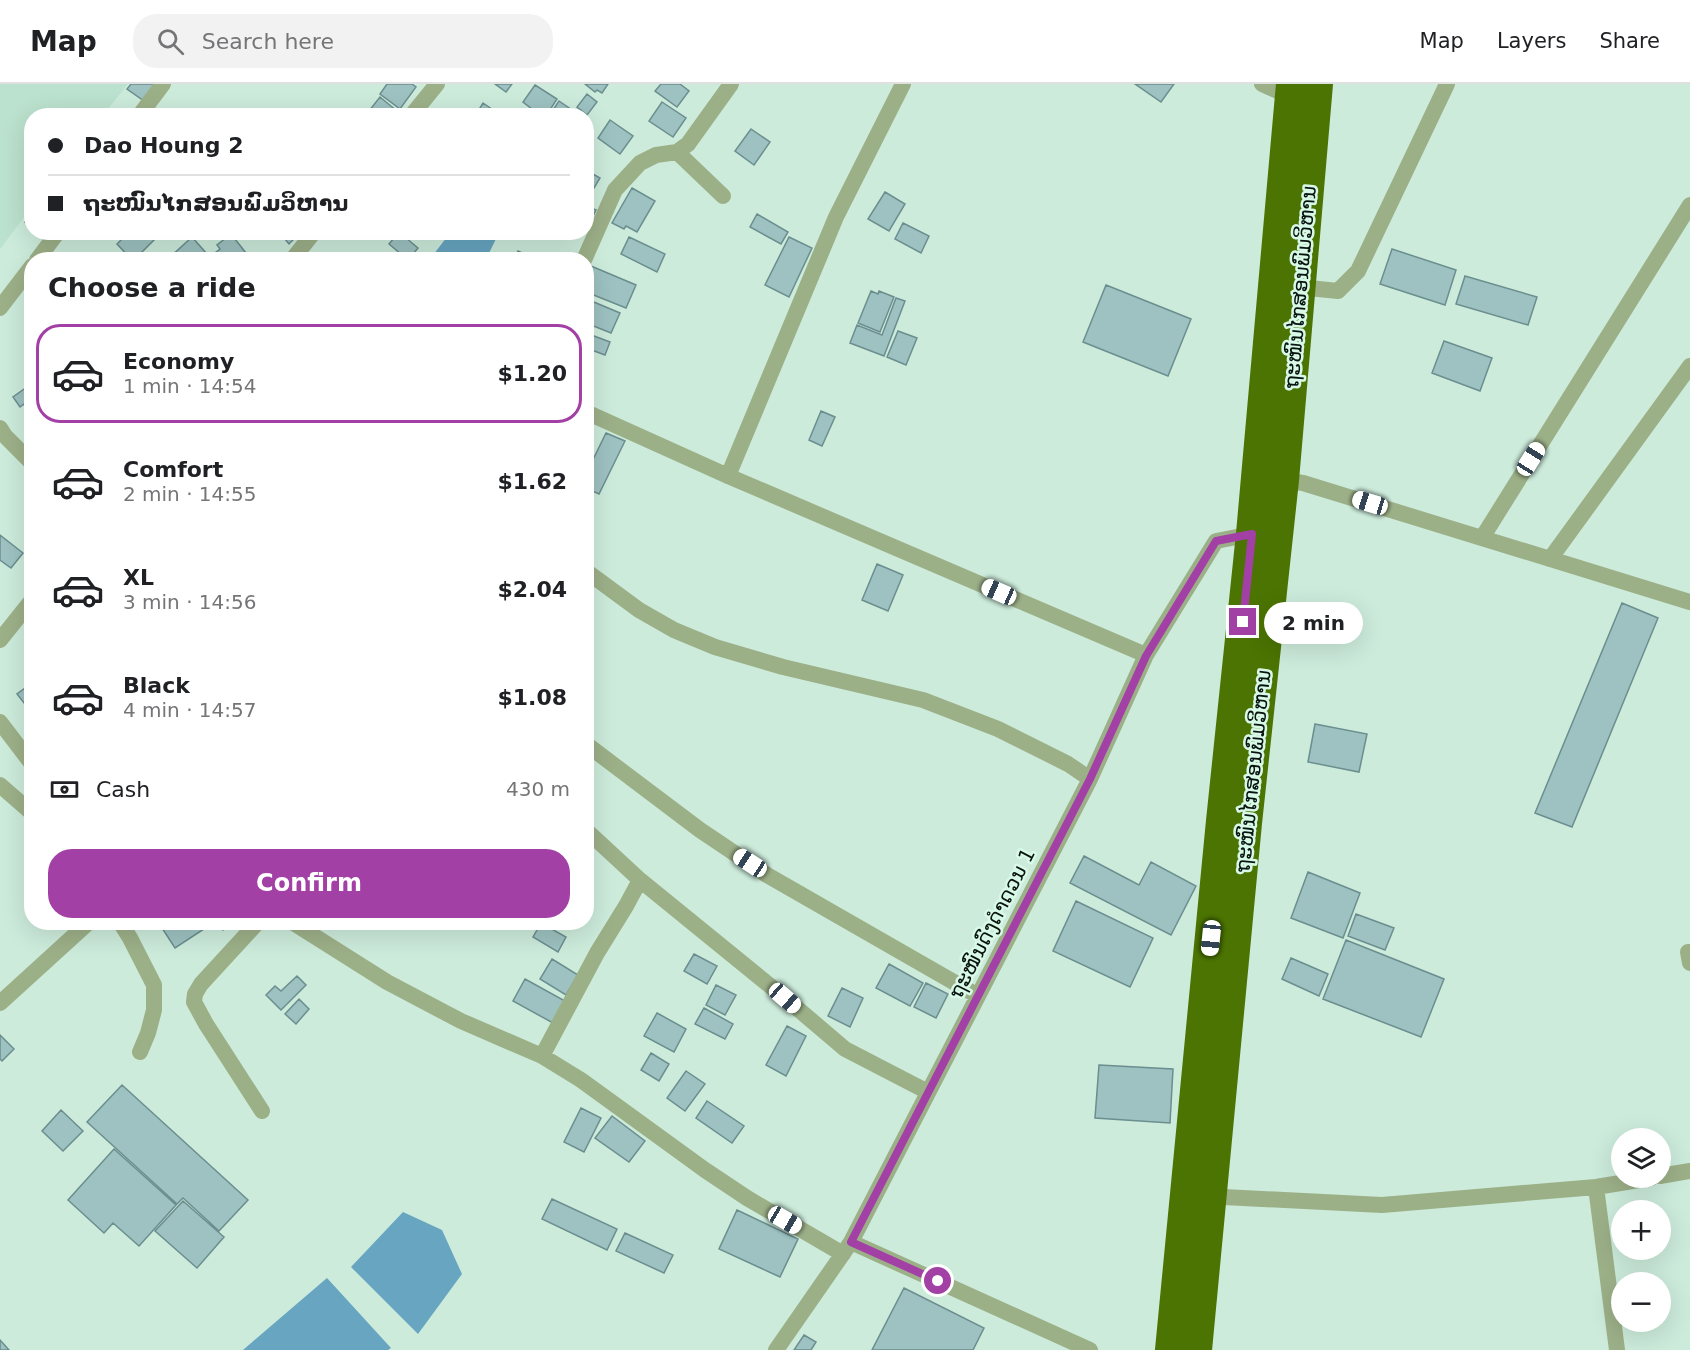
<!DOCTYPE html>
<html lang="en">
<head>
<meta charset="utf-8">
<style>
	:root { --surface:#fff; --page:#f2f2f2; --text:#202124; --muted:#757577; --line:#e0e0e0; --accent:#a240a6 }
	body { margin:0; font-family:"DejaVu Sans","Noto Sans Lao",sans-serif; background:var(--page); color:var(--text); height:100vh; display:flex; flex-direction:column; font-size:22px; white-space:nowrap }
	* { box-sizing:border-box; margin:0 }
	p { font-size:20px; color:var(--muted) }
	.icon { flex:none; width:33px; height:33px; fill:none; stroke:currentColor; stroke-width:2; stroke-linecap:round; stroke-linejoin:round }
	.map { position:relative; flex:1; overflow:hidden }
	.panel { position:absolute; left:24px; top:168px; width:570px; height:678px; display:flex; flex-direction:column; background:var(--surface); border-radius:24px; box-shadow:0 6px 24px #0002 }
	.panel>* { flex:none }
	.guide { position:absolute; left:24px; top:24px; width:570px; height:132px; border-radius:24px; box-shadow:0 6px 24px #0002; display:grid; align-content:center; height:132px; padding:0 24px; background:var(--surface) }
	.fabs { position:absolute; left:1611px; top:1044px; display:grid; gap:12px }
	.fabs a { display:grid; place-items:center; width:60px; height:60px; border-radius:50%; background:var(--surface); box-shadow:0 6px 24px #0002; font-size:30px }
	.end { position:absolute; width:27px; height:27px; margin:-14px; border:8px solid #a240a6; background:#fff; box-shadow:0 0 0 3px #fff }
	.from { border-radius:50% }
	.bubble { position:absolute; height:42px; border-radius:21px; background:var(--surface); box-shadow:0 6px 24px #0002; font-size:20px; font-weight:700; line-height:42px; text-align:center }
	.car { position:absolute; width:18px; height:36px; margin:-18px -9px; border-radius:8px; box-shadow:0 0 4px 2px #0007; background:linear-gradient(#fff 24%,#345 0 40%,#fff 0 76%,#345 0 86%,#fff 0) }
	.guide b { display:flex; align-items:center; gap:21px; height:57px; font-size:22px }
	.guide b+b { border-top:2px solid var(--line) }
	.guide i { width:15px; height:15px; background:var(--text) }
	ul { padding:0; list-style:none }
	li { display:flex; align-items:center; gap:18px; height:99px; margin:0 12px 9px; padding:0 12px; border:3px solid transparent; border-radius:24px }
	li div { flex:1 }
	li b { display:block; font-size:22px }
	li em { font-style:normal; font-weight:700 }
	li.active { border-color:var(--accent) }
	li>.icon { width:54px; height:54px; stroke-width:1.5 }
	h2 { padding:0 24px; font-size:27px; line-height:72px }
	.pay { display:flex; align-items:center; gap:15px; height:66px; padding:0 24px; font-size:22px }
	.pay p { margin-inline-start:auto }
	.primary-button { display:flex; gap:12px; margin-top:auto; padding:12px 24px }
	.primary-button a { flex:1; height:69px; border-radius:24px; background:var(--accent); color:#fff; font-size:24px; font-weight:700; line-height:69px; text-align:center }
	header { display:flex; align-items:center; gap:36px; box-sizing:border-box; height:84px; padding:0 30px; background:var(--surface); border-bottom:2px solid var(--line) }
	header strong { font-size:28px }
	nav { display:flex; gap:33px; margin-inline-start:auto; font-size:21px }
	.search { width:420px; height:54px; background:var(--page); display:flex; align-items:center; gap:15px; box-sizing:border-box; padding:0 21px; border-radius:24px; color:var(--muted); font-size:22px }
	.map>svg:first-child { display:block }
	.built { fill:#bbe2ce }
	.water { fill:#67a5c1 }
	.building { fill:#9dc2c1; stroke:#6b8e8e; stroke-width:1.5 }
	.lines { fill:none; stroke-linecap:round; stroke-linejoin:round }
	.street { stroke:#9cb088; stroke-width:16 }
	.highway { stroke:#4b7402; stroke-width:32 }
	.route { stroke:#a240a6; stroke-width:8 }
	.labels { text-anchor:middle; stroke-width:5; stroke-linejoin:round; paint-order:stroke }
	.street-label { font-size:20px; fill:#09140f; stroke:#d9f9e8 }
</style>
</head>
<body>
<header>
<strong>Map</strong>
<div class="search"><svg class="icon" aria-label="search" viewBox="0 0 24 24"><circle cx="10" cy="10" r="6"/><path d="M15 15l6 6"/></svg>Search here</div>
<nav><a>Map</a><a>Layers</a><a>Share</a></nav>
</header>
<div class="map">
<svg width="1690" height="1266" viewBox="0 0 1690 1266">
	<rect width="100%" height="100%" fill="#ccebdb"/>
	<path class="built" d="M0,0H128L103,31L32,32L31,124L0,165Z"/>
	<path class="water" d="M450,149V148L499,149L486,175H430Z
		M403,1128L442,1146L462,1190L418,1250L351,1183Z
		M327,1194L391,1264L388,1266H243Z"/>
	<path class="building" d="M131,0H156L144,17L127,5Z
		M387,0H412L416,3L400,25L380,10Z
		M495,0H512L506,8Z
		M585,0H608L602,9L597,6L595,8Z
		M661,0H680L689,7L677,23L655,7Z
		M1135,0H1174L1161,18Z
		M535,1L557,15L546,32H541L523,18Z
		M587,10L597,18L587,31L577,23Z
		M380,13L397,27L393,32H365Z
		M559,17L572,26L568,32H549Z
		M662,18L686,34L673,53L649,37Z
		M483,19L502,32H475Z
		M610,36L633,52L620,70L598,54Z
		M751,45L770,58L754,81L735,67Z
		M586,86L600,94L594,104L588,100L586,102Z
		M632,104L655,117L637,148L626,142L624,145L612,139Z
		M885,108L905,120L889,147L868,135Z
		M586,122L596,126L589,141L586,139Z
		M32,130V143L25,138Z
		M757,130L788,148L781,160L750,143Z
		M903,139L929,152L921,169L895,155Z
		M129,148H162L134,176H132L117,160Z
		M279,148H301L289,160Z
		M399,148L418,164L408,176L389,160Z
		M231,150L246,169L239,176H220L215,169L220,165L217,161Z
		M192,153L207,170L200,176H170L169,174Z
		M629,153L665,170L657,188L621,170Z
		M789,153L812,164L789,213L765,201Z
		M1392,165L1456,186L1445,221L1380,200Z
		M518,167L536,176H514Z
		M591,182L636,201L626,224L586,208V192Z
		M1465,192L1537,213L1528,241L1456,220Z
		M1106,201L1191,235L1168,292L1083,258Z
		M871,207L878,210L879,207L894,213L880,248L858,239Z
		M896,214L905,217L884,272L850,259L857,241L882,251Z
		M589,216L620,229L611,249L586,239V222Z
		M898,247L917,254L906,281L887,273Z
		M586,249L610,258L605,271L586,264Z
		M1444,257L1492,274L1480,307L1432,289Z
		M27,303L32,310V321L27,324L24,320L20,323L13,313Z
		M821,327L835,333L822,362L809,356Z
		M606,349L625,357L599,410L586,404V390Z
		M0,451L23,469L11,484L0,476Z
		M877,480L903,491L888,527L862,516Z
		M1622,519L1658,534L1572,743L1535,729Z
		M32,599V629L17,610Z
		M1315,640L1367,650L1359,688L1308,678Z
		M1084,772L1139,801L1151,778L1196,802L1171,851L1070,799Z
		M1308,788L1360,809L1343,854L1291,834Z
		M1076,817L1153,854L1130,903L1053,867Z
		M1356,830L1394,844L1385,866L1348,852Z
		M171,838H200L204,845L175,864L162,844Z
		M217,838H235L223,846Z
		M541,839L566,853L558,868L533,853Z
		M1346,856L1444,895L1421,953L1323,915Z
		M694,870L717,882L707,900L684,887Z
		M1291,874L1328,890L1319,912L1282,895Z
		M552,875L578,891L566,911L540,895Z
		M889,880L923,899L910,922L876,904Z
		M297,892L306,901L281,926L266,911L275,902L281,907Z
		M525,895L565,917L553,939L513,917Z
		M926,899L948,910L936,934L914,923Z
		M716,901L736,911L725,931L706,921Z
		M842,904L863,914L850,943L828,932Z
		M299,915L309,925L296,940L285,930Z
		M704,924L733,940L725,955L695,940Z
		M657,929L686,945L674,968L644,952Z
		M787,942L806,952L786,992L766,981Z
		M0,951L14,965L2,977L0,975Z
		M651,969L669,980L659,997L641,986Z
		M1099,981L1173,985L1170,1039L1095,1034Z
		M686,987L705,1000L685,1027L667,1014Z
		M122,1001L248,1116L219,1147L183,1114L177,1120L87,1038Z
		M707,1017L744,1042L732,1059L696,1034Z
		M581,1024L601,1034L584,1068L564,1058Z
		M61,1026L83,1047L63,1067L42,1047Z
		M612,1032L645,1057L629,1078L595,1054Z
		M114,1065L176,1121L139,1162L113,1139L104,1149L68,1116Z
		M552,1115L617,1145L607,1166L542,1135Z
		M183,1117L224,1153L197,1184L155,1147Z
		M737,1126L798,1155L780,1193L719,1165Z
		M625,1149L673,1171L664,1189L616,1167Z
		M904,1204L984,1244L973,1266H872Z
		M804,1251L816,1258L811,1266H794Z
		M0,1256L9,1266H0Z"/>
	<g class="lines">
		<path class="street" d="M1262,0L1291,13L1297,14
			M139,32L163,0
			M411,32L437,0
			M677,68L723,112
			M37,176L58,148
			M292,176L314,148
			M584,176L615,106L640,79L656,71L677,68L688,60L731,0
			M1299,203L1338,207L1358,187L1447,0
			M0,224L32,182
			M586,328L728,392L1146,571
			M0,344L5,352L32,379
			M728,392L836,133L903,0
			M1283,396L1303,399L1690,518
			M1482,454L1690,121
			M1550,475L1690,282
			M586,487L639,526L674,546L715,563L783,583L923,616L998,645L1068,680L1090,695
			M0,556L32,516
			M0,638L32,680
			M586,660L700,746L767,791L978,912
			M0,701L32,729
			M586,746L640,796L785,914L845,965L928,1008
			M120,838L130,854L154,901V926L148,949L140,968
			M258,838L201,900L195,910L194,918L206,940L262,1027
			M292,838L387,898L461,937L542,972L581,996L705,1086L747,1114L843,1170
			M1690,868H1688L1690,879
			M0,919L89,838
			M542,972L597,869L626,822L640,796
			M1660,1092L1690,1087
			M1596,1103L1617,1266
			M1204,1112L1382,1121L1596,1103L1651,1094
			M851,1158L1090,1266
			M776,1266L851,1158L1090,695L1146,571L1216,457L1252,450"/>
		<path class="highway" d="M1171,1266L1222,737L1252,450L1292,0
			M1196,1266L1246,739L1283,396L1317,0"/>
	</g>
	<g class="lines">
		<path class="route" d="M938,1197L851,1158L1090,695L1146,572L1216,457L1252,450L1243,538"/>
	</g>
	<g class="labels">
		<g class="street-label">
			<text transform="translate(1300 203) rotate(-85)" y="7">ຖະໜົນໄກສອນພົມວິຫານ</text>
			<text transform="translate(1253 687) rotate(-84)" y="7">ຖະໜົນໄກສອນພົມວິຫານ</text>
			<text transform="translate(992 839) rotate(-63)" y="7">ຖະໜົນດົງດຳດວນ 1</text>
		</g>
	</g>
</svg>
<div class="fabs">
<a><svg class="icon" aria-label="layers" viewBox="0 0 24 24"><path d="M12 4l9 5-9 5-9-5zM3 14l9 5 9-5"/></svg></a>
<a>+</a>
<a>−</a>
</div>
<i class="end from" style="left:938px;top:1197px"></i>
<i class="end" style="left:1243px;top:538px"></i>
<div class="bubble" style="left:1264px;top:518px;width:99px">2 min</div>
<i class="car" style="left:1531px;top:375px;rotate:32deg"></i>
<i class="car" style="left:1370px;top:419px;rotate:287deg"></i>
<i class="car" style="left:999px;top:508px;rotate:294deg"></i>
<i class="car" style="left:750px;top:779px;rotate:303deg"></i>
<i class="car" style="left:1211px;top:854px;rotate:186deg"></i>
<i class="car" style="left:785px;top:914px;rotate:131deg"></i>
<i class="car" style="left:785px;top:1136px;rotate:120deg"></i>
<div class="guide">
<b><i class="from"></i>Dao Houng 2</b>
<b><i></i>ຖະໜົນໄກສອນພົມວິຫານ</b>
</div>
<section class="panel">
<h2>Choose a ride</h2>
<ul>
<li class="active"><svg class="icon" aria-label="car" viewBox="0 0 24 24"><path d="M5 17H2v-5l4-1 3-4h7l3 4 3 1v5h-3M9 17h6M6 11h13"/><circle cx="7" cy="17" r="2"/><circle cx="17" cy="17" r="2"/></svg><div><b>Economy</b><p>1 min · 14:54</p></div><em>$1.20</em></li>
<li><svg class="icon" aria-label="car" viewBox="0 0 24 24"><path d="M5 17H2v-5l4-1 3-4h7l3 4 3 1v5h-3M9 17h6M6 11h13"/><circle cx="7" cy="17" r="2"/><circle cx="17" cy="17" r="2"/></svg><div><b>Comfort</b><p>2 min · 14:55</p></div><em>$1.62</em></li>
<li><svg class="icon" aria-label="car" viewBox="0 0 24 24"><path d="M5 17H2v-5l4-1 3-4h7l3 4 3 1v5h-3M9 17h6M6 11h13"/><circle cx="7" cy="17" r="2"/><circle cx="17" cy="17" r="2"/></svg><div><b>XL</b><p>3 min · 14:56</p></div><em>$2.04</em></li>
<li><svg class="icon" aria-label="car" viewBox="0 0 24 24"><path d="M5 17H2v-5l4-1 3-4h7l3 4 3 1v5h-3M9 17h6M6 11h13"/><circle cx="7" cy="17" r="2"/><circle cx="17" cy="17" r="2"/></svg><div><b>Black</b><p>4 min · 14:57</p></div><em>$1.08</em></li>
</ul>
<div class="pay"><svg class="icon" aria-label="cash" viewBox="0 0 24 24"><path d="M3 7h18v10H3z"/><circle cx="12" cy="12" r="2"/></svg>Cash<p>430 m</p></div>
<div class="primary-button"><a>Confirm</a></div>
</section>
</div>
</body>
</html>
